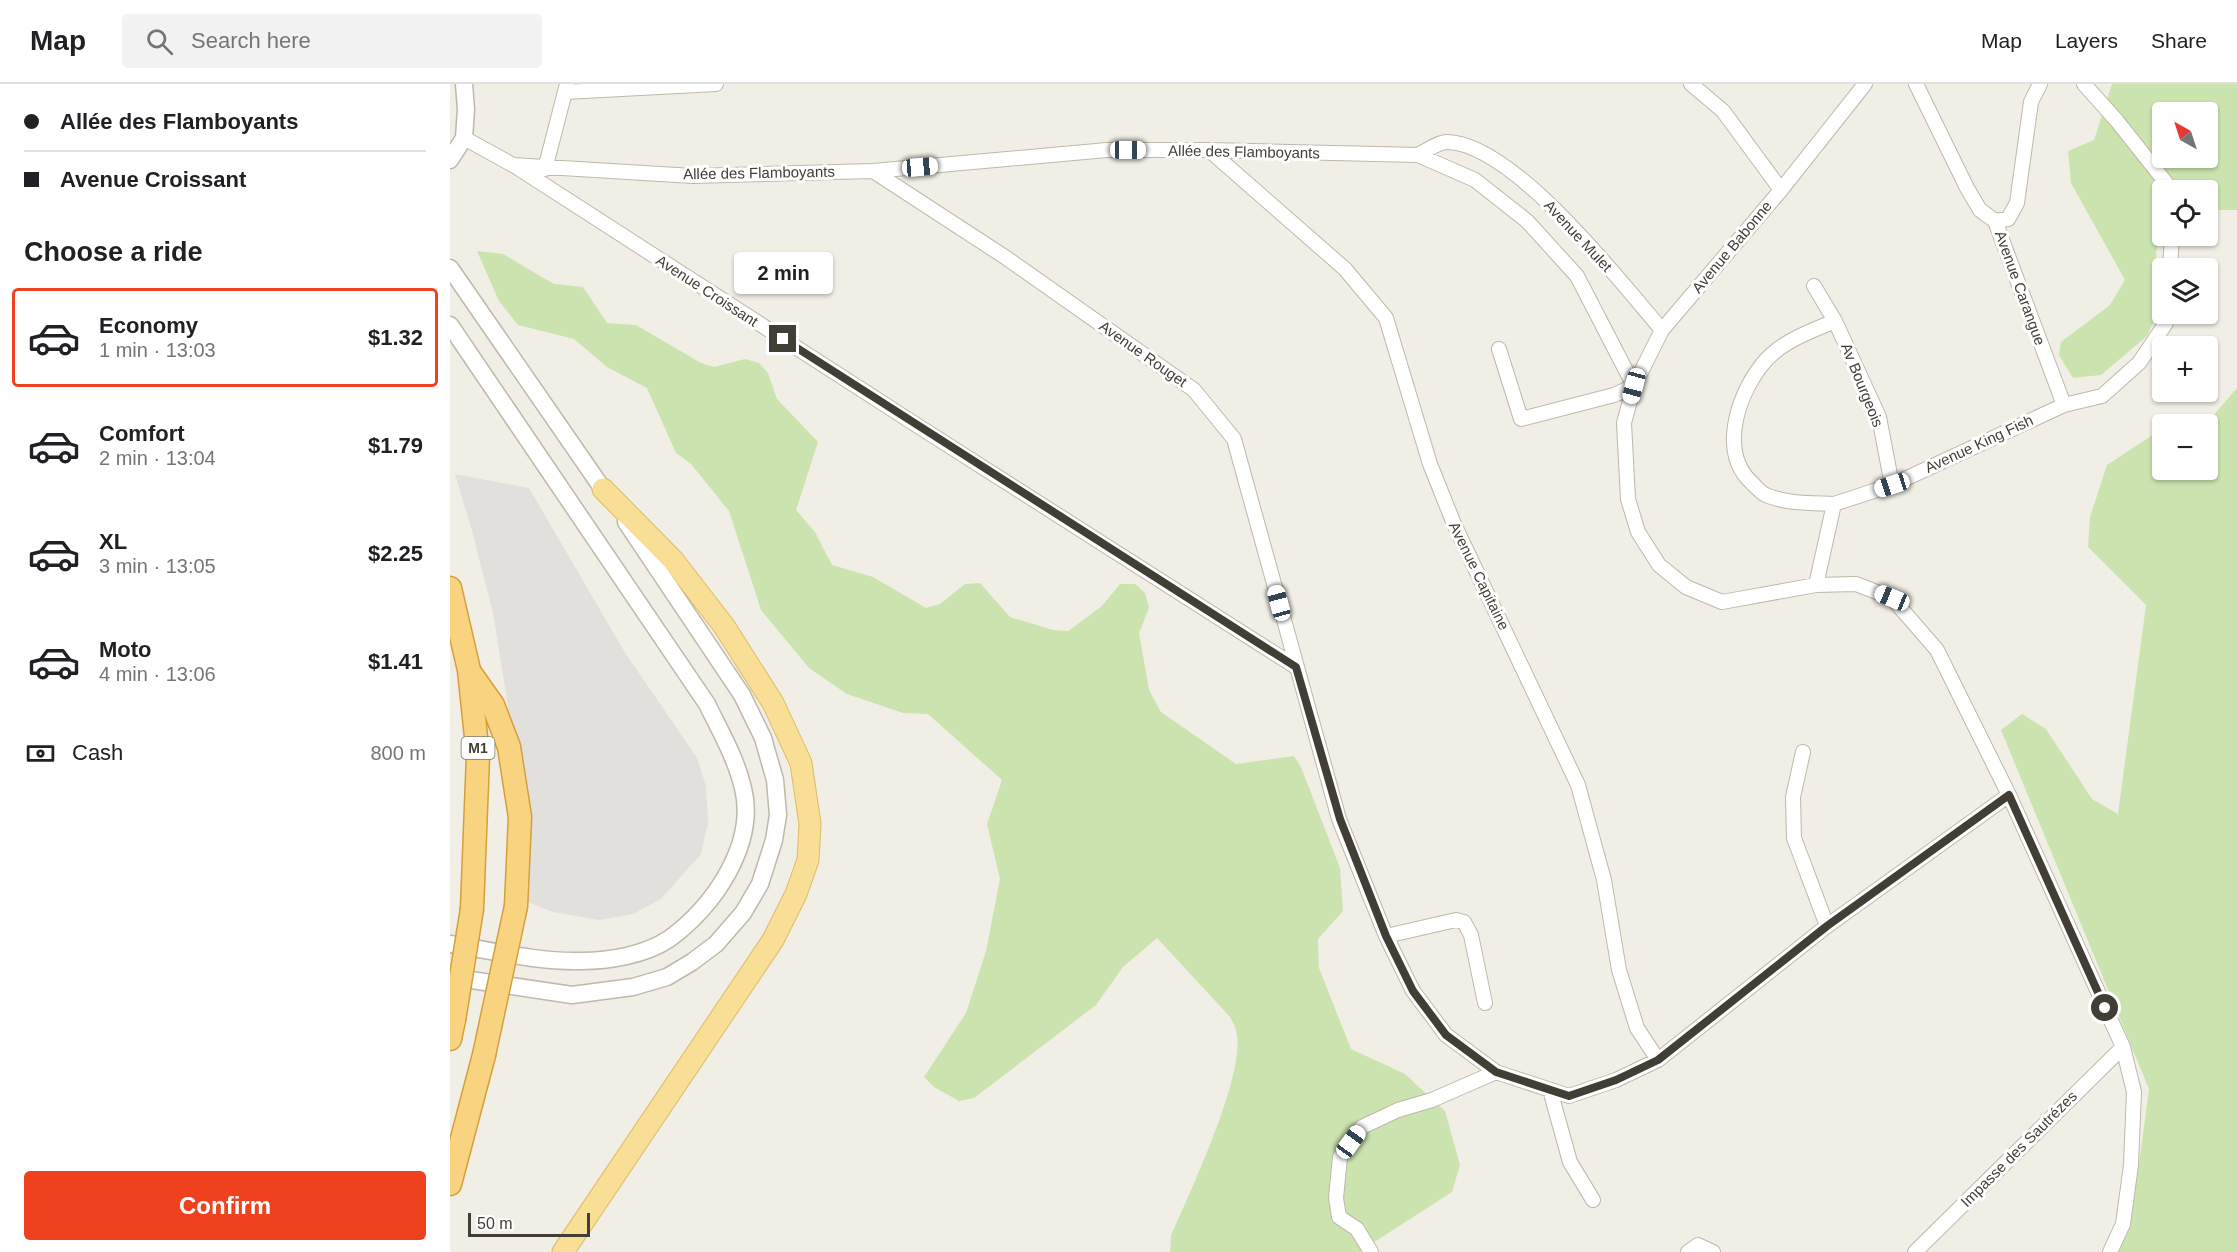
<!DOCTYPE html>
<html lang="en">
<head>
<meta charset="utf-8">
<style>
	:root { --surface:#fff; --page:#f2f2f2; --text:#202124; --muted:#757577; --line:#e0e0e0; --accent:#ef411e }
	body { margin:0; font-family:Helvetica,sans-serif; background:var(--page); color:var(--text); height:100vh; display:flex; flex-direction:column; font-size:22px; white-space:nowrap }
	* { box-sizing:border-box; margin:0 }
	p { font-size:20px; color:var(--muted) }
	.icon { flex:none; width:33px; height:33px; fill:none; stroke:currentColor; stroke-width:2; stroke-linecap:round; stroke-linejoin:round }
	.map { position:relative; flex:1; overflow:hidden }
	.details { display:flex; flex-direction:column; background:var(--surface); width:450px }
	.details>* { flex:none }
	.top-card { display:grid; align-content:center; height:132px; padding:0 24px; background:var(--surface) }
	.needle { width:39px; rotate:321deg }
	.buttons { position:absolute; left:1702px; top:18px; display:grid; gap:12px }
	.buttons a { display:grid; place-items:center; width:66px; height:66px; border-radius:6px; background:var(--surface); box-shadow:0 2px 4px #0004; font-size:30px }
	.scale { position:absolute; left:18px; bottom:15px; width:122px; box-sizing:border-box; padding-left:6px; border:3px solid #433e35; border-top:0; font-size:16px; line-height:21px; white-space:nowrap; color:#433e35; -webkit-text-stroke:4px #fff; paint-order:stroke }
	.end { position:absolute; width:27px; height:27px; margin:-14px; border:8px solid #433e35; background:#fff; box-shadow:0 0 0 3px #fff }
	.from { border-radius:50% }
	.bubble { position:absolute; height:42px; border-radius:6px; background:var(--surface); box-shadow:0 2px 4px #0004; font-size:20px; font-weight:600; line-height:42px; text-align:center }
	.car { position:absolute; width:18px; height:36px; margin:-18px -9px; border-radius:8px; box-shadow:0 0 4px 2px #0007; background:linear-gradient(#fff 24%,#345 0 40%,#fff 0 76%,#345 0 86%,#fff 0) }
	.top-card b { display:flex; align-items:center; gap:21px; height:57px; font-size:22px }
	.top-card b+b { border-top:2px solid var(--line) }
	.top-card i { width:15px; height:15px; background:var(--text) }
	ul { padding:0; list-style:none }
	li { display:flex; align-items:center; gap:18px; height:99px; margin:0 12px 9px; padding:0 12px; border:3px solid transparent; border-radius:6px }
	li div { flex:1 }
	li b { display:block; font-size:22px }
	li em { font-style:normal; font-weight:600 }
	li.on { border-color:var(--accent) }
	li>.icon { width:54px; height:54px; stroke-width:1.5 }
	h2 { padding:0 24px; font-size:27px; line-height:72px }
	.pay { display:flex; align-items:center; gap:15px; height:66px; padding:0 24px; font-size:22px }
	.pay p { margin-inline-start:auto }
	.cta { display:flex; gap:12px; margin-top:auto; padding:12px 24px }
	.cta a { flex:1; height:69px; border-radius:6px; background:var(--accent); color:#fff; font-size:24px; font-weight:600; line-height:69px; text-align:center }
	header { display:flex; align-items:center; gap:36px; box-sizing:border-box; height:84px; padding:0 30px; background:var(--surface); border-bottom:2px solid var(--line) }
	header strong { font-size:28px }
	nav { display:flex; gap:33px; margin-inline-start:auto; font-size:21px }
	.search { width:420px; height:54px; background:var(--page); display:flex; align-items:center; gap:15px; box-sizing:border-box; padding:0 21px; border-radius:6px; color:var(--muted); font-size:22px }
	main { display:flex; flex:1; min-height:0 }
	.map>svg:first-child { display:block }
	.green { fill:#cbe4af; fill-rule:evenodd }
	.parking { fill:#e2e0dd }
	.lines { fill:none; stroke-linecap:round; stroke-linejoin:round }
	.minor-casing { stroke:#bfb8ab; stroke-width:16 }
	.tertiary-casing { stroke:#bfb8ab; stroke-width:19 }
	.primary-casing { stroke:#ddbb67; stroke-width:23 }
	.trunk-casing { stroke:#d59f3b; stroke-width:25 }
	.minor { stroke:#fff; stroke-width:14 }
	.tertiary { stroke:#fff; stroke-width:16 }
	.primary { stroke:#f9de96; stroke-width:21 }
	.trunk { stroke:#f8d480; stroke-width:22 }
	.trunk-bridge-casing { stroke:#d59f3b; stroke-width:25; stroke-linecap:butt }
	.trunk-bridge { stroke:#f8d480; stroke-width:22 }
	.route { stroke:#433e35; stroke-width:8 }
	.labels { text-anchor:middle; stroke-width:6; stroke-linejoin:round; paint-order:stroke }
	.shield { fill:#fff; stroke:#7b7872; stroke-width:1.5 }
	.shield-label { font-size:14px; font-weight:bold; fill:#433e35 }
	.street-label { font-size:15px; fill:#433e35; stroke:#fff }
</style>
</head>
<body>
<header>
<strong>Map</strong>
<div class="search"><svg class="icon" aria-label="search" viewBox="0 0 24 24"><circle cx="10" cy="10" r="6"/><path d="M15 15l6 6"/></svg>Search here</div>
<nav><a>Map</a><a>Layers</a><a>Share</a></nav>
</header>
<main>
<section class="details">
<div class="top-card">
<b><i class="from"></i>Allée des Flamboyants</b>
<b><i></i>Avenue Croissant</b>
</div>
<h2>Choose a ride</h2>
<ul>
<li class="on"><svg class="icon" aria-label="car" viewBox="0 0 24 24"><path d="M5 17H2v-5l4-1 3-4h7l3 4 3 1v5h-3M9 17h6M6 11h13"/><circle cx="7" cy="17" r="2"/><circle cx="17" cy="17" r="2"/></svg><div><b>Economy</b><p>1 min · 13:03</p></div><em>$1.32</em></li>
<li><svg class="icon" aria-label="car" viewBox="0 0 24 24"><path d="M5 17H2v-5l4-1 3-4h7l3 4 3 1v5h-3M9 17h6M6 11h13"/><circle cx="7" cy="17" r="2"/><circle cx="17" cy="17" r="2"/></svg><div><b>Comfort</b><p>2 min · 13:04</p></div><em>$1.79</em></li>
<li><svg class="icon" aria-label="car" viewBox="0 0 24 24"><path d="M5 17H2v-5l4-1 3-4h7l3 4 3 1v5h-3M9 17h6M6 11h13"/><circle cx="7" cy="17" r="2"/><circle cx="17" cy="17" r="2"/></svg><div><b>XL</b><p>3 min · 13:05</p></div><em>$2.25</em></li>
<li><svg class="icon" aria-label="car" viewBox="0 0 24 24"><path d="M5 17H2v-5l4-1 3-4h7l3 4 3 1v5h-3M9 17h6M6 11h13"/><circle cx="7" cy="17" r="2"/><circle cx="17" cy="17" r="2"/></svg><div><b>Moto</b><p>4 min · 13:06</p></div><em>$1.41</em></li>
</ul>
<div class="pay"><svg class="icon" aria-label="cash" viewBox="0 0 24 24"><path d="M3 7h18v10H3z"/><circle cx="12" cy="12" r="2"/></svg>Cash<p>800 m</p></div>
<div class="cta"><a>Confirm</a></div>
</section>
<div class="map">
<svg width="1787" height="1168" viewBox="0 0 1787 1168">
	<rect width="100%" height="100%" fill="#f1eee5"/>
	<path class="green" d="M1662,0H1787V126H1758V106H1713V140L1706,168L1710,224L1697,252L1651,291L1623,294L1609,271L1611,258L1660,221L1675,196L1621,99L1618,67L1644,56ZM1713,28H1758V74H1713Z
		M27,167L53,170L104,200L133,203L157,239L186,241L251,279L264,283L295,275L309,279L318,289L327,315L368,358L346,426L365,448L382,481L423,493L476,524L490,520L515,500L530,499L560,533L603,546L618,547L652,522L670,500H685L695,509L699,524L689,549L699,606L711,628L786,680L844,672L851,683L890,784L893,827L868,855L869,884L901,965L955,990L995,1027L1010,1081L1002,1108L909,1168H720L721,1152C739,1110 798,987 786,946C785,942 782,937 780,933L707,854L673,883L646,921L524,1014L509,1017L484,1003L474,993L516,929L536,867L550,795L537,740L552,696L478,630L453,629L397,610L359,584L311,526L279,427L241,380L226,369L197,304L157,283L124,255L68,241L49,217Z
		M1787,304V1168H1656L1688,1088L1699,1005L1551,646L1572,630L1596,645L1642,715L1668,730L1696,521L1638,463L1640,433L1657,381L1704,350L1713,351V386H1758V340H1756Z"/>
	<path class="parking" d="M5,390L79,404L174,567L247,674L256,702L258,739L251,770L211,815L183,830L149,836L103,828L75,817L66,672L43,529L22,447Z"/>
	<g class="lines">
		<g class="minor-casing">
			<path id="minor" d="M1241,0L1273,27L1331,106
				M1415,0L1331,106L1212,246L1184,302L1174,339L1178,415L1188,448L1209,481L1236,503L1272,518L1366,501L1406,500L1442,514L1487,566L1559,711L1673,963L1684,1008L1681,1081L1673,1140L1660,1168
				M1466,0L1517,104L1530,126L1545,137L1614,321
				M1634,0L1667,37L1717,100L1718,106
				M115,8L266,0
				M14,54L63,81L243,92L423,87L657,66H759L968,71L1025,96L1077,137L1127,192L1184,302L1164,311L1071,335L1049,265
				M759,66L895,185L936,234L980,380L1004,440L1128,701L1154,796L1169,886L1187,944L1208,976
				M968,71C976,67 988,58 997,58C1063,59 1170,197 1212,246
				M65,82L468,342L846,583
				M95,85L117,0
				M423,87L555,173L744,306L784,355L889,735L936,852L963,907L996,951L1046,988L1119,1012L1166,996L1208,976L1377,842L1559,711
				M1545,137L1558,135L1567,119L1581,18L1590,0
				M1720,184L1722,152
				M1364,202L1385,237L1429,333L1442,401
				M1384,420C1363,419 1336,420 1316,411C1311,409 1306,403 1302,399C1269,369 1287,313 1311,282C1329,258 1359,248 1385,237
				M1366,501L1384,420L1442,401L1614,321L1652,312L1689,279L1716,239V230
				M1353,668L1343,713L1344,754L1377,842
				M936,852L1006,836L1014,838L1021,851L1035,919
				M1100,1006L1120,1078L1143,1116
				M921,1168L907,1145L889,1133L886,1114L890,1073L912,1043L948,1026L982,1016L1046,988
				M1238,1168L1248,1161L1263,1168
				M1465,1168L1673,963"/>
		</g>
		<g class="tertiary-casing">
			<path id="tertiary" d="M0,76L14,54L16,25L14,0
				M0,184L159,414
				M0,241L257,620C270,647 286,674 293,704C307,760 263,824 219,855C195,871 159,877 131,877C88,878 43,867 0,860
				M1,893L122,911L183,903L217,893L242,878L266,860L293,829L310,800L324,756L328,731L325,696L313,654L292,611L176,438"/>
		</g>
		<g class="primary-casing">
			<path id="primary" d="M113,1168L323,856L346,810L358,776L360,740L351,679L323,619L274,542L223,476L153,405"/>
		</g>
		<g class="trunk-casing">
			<path id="trunk" d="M0,504L19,586L28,672L22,825
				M19,587L43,621L59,663L70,733L66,822
				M0,955L4,936
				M0,1100L34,971"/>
		</g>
		<use href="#minor" class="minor"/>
		<use href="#tertiary" class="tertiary"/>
		<use href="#primary" class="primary"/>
		<use href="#trunk" class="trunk"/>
		<g class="trunk-bridge-casing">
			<path id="trunk-bridge" d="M4,936L22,825
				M34,971L66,822"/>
		</g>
		<use href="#trunk-bridge" class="trunk-bridge"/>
	</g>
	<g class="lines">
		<path class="route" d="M333,255L846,583L890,735L936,852L963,907L996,951L1046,988L1119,1012L1166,996L1208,976L1377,842L1559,711L1655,924"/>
	</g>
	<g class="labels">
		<rect class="shield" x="11.5" y="653" width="33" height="22" rx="4.5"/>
		<g class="shield-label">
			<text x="28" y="669">M1</text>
		</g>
		<g class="street-label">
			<text transform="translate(794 68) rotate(1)" y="5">Allée des Flamboyants</text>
			<text transform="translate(309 89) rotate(-1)" y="5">Allée des Flamboyants</text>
			<text transform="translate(1128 152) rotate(47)" y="5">Avenue Mulet</text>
			<text transform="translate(1282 163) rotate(-50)" y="5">Avenue Babonne</text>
			<text transform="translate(1570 204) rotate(70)" y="5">Avenue Carangue</text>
			<text transform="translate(257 207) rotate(33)" y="5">Avenue Croissant</text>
			<text transform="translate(693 270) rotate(35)" y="5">Avenue Rouget</text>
			<text transform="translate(1412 301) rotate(68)" y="5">Av Bourgeois</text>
			<text transform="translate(1529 360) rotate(-25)" y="5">Avenue King Fish</text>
			<text transform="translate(1029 492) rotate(64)" y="5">Avenue Capitaine</text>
			<text transform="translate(1569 1065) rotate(-45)" y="5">Impasse des Sautrézes</text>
		</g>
	</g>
</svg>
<div class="buttons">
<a><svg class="needle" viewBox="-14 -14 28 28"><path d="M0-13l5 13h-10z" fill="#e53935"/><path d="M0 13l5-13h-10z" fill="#757577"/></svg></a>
<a><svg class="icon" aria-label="locate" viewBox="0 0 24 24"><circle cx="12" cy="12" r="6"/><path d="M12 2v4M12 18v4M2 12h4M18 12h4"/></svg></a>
<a><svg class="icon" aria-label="layers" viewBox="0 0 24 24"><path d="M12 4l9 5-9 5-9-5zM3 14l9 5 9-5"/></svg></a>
<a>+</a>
<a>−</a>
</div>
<div class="scale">50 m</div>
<i class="end from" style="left:1655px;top:924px"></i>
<i class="end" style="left:333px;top:255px"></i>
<div class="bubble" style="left:284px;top:168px;width:99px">2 min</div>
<i class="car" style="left:678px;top:66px;rotate:90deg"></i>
<i class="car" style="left:470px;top:83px;rotate:85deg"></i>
<i class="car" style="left:1184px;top:302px;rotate:195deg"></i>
<i class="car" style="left:1442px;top:401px;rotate:252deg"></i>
<i class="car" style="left:1442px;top:514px;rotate:292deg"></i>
<i class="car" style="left:829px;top:519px;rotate:345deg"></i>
<i class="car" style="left:901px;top:1058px;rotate:36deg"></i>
</div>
</main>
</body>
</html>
